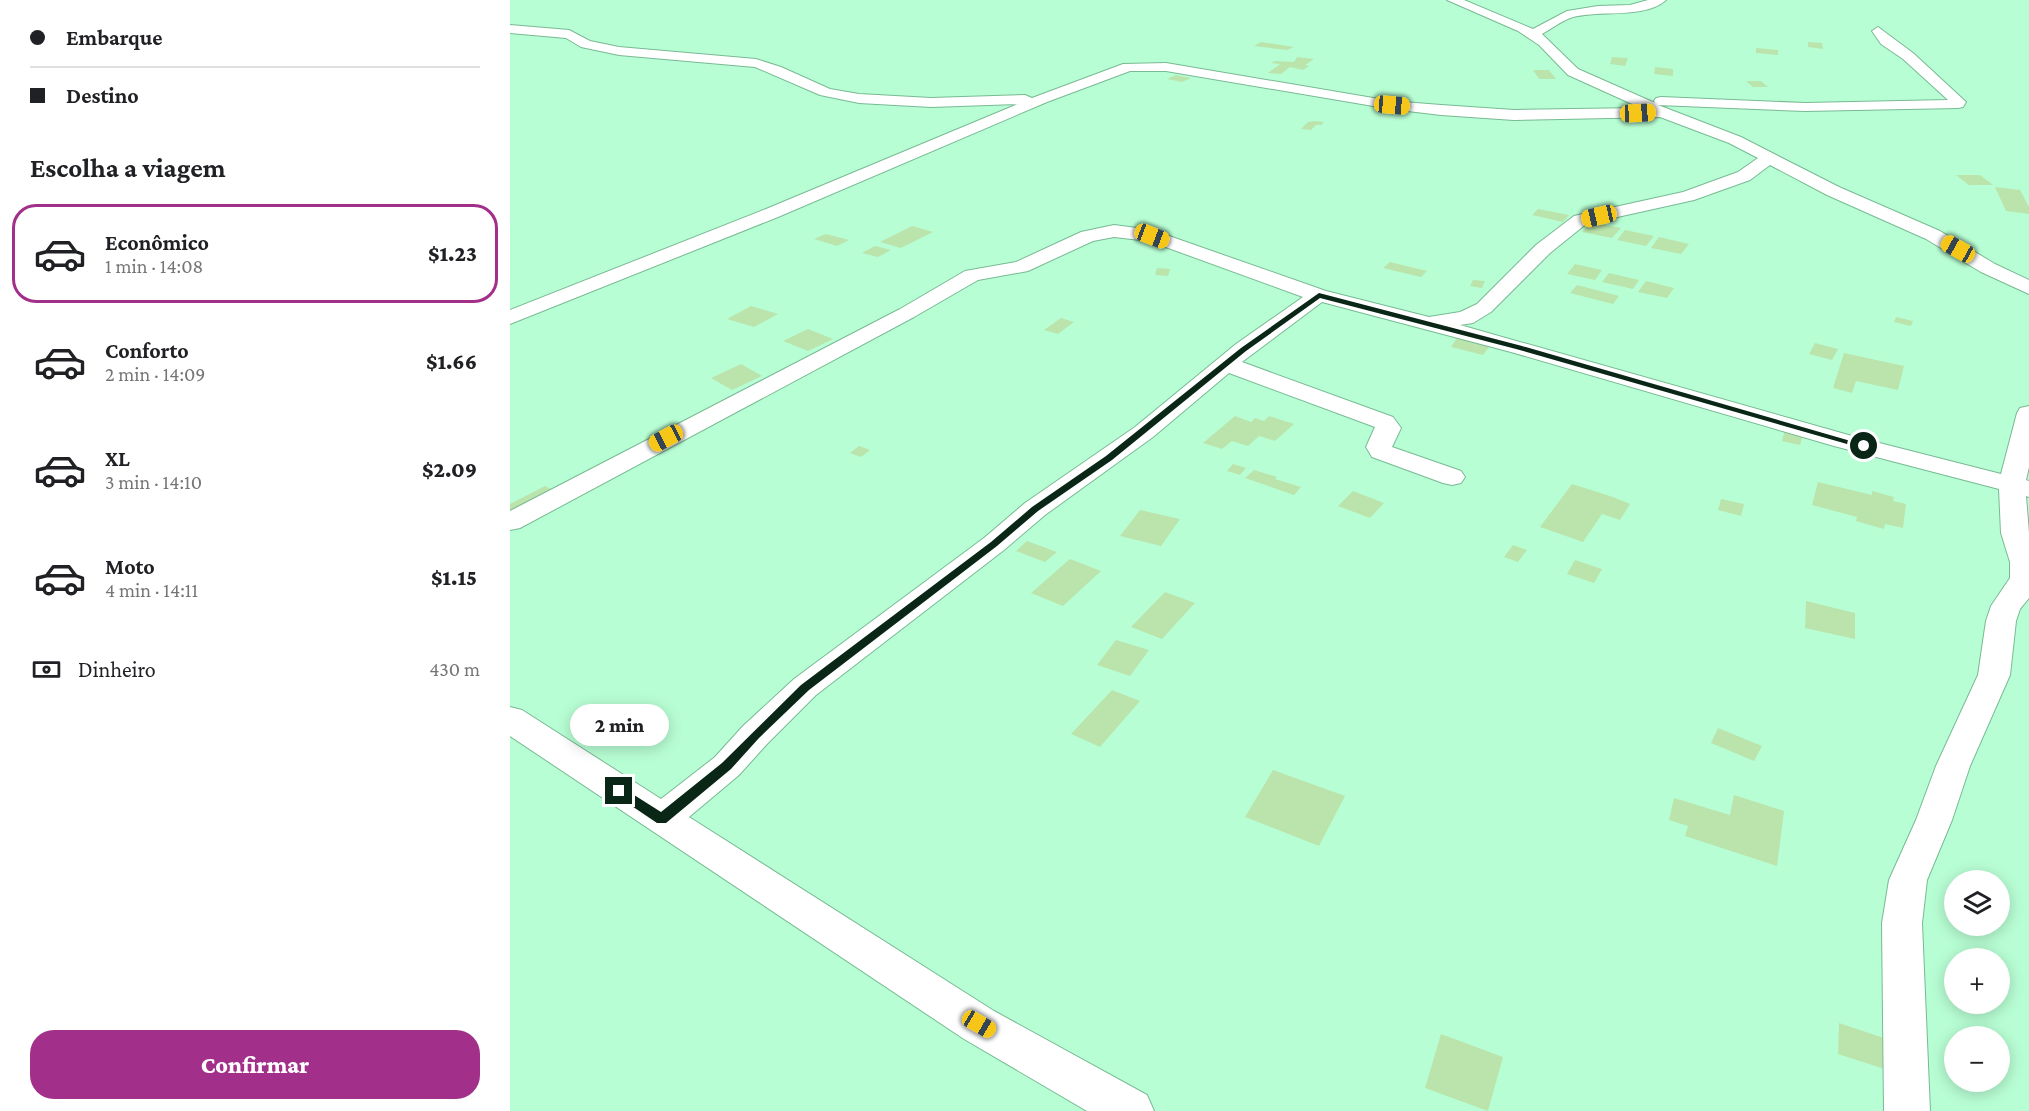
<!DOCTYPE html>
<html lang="pt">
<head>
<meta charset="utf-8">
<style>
	:root { --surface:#fff; --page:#f6f6f6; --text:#202124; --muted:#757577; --line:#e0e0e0; --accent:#a22f89 }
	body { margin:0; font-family:"Crimson Pro",serif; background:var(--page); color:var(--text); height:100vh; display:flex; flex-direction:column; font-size:22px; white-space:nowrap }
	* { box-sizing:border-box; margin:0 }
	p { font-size:20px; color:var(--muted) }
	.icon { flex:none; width:33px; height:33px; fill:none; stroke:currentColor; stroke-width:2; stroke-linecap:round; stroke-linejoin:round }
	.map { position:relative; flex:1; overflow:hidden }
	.drawer { display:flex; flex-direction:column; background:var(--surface); width:510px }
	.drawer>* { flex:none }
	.top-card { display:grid; align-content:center; height:132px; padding:0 30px; background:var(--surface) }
	.buttons { position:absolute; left:1434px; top:870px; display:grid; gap:12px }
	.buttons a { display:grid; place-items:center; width:66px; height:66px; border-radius:50%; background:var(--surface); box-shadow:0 3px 15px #0003; font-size:30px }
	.end { position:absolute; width:27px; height:27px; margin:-14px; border:8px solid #0a2617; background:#fff; box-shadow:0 0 0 3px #fff }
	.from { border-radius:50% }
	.bubble { position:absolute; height:42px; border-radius:21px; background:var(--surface); box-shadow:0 3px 15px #0003; font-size:20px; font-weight:800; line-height:42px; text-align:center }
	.car { position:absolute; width:18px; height:36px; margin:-18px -9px; border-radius:8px; box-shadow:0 0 4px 2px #0007; background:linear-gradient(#f5c518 24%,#345 0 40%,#f5c518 0 76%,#345 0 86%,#f5c518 0) }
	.top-card b { display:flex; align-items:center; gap:21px; height:57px; font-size:22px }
	.top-card b+b { border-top:2px solid var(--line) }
	.top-card i { width:15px; height:15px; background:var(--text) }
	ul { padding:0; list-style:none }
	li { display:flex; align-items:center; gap:18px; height:99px; margin:0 12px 9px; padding:0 18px; border:3px solid transparent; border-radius:24px }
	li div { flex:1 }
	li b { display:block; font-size:22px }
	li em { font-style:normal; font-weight:800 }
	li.active { border-color:var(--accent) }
	li>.icon { width:54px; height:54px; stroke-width:1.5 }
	h2 { padding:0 30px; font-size:27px; line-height:72px }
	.pay { display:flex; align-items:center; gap:15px; height:66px; padding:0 30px; font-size:22px }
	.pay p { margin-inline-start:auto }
	.action { display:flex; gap:12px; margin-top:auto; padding:12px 30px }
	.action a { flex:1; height:69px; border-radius:24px; background:var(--accent); color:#fff; font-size:24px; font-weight:800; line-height:69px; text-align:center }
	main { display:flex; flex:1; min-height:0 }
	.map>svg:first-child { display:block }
	.building { fill:#bae4ab }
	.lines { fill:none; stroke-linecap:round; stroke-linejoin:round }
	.minor-casing { stroke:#77ba93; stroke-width:2 }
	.minor { fill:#fff; fill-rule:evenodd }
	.route { fill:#0a2617 }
</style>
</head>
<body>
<main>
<section class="drawer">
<div class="top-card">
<b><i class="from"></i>Embarque</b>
<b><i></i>Destino</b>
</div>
<h2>Escolha a viagem</h2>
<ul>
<li class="active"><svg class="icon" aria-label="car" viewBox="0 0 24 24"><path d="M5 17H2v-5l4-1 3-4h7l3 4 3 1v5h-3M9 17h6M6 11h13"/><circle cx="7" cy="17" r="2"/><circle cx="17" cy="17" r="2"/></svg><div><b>Econômico</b><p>1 min · 14:08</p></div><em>$1.23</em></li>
<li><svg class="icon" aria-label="car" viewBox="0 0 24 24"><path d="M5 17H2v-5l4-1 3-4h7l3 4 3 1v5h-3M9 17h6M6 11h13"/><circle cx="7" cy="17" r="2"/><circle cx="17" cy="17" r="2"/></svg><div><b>Conforto</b><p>2 min · 14:09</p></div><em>$1.66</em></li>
<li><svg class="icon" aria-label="car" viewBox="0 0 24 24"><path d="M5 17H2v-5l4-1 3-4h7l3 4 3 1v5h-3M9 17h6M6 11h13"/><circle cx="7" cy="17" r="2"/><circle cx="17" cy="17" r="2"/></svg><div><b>XL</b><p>3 min · 14:10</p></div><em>$2.09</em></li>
<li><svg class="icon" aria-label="car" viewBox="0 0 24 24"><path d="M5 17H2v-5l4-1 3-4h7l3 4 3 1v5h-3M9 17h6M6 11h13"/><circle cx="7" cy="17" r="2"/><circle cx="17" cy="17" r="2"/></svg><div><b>Moto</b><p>4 min · 14:11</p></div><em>$1.15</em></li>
</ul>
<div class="pay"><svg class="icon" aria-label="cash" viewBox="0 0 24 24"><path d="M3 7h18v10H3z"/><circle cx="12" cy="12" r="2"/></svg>Dinheiro<p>430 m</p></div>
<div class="action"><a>Confirmar</a></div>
</section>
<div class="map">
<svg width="1519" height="1111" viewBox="0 0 1519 1111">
	<rect width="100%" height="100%" fill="#b8fed4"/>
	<path class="building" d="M751,42L784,47L777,50L744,46Z
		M1298,42L1312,43L1313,49L1298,47Z
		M1246,48L1268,50V55L1246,53Z
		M787,57L804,59L795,65L799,66L793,70L780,67L771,74L758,73L770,64L761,63L765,61L784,62Z
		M1102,57L1118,58L1115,66L1100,64Z
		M1145,67L1163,69V76L1144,74Z
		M1023,70H1039L1046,79H1029Z
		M666,75L681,78L672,82L657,79Z
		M1236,81H1251L1258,87H1243Z
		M804,121L814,122L811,125H806L801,130L791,129L798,122Z
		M1446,175H1470L1483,185H1459Z
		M1485,187L1510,190L1519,207V214L1496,211Z
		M1028,209L1059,215L1053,222L1022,215Z
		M1081,222L1111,228L1102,238L1072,232Z
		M402,226L423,232L391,248L370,242Z
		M1115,230L1144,236L1136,246L1107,240Z
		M316,234L339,240L327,246L304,239Z
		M1149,237L1179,244L1171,254L1141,248Z
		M365,246L381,250L368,257L352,253Z
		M880,262L917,271L911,277L873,268Z
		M1065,264L1092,270L1085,280L1057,274Z
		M647,268L660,269L658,276L645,275Z
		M1099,273L1129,280L1123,289L1092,282Z
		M963,280L975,281L972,288L960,286Z
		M1136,281L1164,288L1157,298L1128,292Z
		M1067,285L1109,296L1103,304L1060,293Z
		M241,306L268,314L244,327L217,319Z
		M1386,317L1403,321L1401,326L1384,322Z
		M551,318L564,322L548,334L534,330Z
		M298,329L323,339L298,351L273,341Z
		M947,338L980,346L973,355L941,347Z
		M1305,343L1328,349L1322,360L1299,354Z
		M1334,353L1394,366L1388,390L1346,381L1342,393L1323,388Z
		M231,364L252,376L222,390L201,378Z
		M725,416L741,422L745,418L754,421L759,416L784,424L765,441L749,436L738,446L722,441L712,449L693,443Z
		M1275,430L1293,435L1290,445L1272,441Z
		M349,446L360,450L351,457L340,453Z
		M723,464L736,468L730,475L717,471Z
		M744,470L767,477L765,479L791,487L784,495L735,478Z
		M1308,482L1362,495V491L1384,497L1383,501L1396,504L1393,528L1375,524L1374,529L1346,521L1347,517L1302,505Z
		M1062,484L1103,497L1120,504L1110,520L1092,514L1073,542L1030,527Z
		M35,486L45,491L0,515V504Z
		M843,491L874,503L860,518L828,506Z
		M1211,499L1234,504L1231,516L1208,510Z
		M630,510L670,519L651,546L610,536Z
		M517,541L547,552L535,562L506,551Z
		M1003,545L1017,550L1008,562L994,557Z
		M560,559L591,571L553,606L521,593Z
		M1065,560L1092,569L1084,583L1057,574Z
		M655,592L685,603L652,639L621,627Z
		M1296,601L1345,613V639L1295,628Z
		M606,640L639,650L620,676L587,665Z
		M602,690L630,701L590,747L561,734Z
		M1208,728L1252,746L1244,761L1201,743Z
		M763,770L835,796L809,846L735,817Z
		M1224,795L1274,811L1267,866L1175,836L1178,826L1159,820L1164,798L1220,815Z
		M1329,1023L1383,1041L1384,1072L1328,1054Z
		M931,1034L993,1057L978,1111L915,1088Z"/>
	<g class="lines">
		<g class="minor-casing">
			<path id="minor" d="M937,0H954L1023,29L1057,11L1088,6L1120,5L1138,0H1156C1134,20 1087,9 1060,18C1050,22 1041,29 1032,34L1068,69L1145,103L1144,101L1146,98L1151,97L1295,103L1438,100L1393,59L1371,44L1362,31L1368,27L1403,53L1456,102L1453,107L1448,108L1295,111L1148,105L1231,137L1329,187L1430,231L1485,264L1519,280V294L1471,272L1416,239L1317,195L1260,165L1240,180L1184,200L1076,224L1040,253L981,312L963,323L950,325L1342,436L1491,474L1507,413L1510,408L1519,406V467L1516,480L1519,481V497L1516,496L1519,533V598L1510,609L1506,621L1500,675L1460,766L1442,820L1417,880L1412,923L1420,1111H1374L1372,923L1379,880L1406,820L1426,766L1468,675L1476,621L1481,606L1500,578V562L1491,533L1489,489L1324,446L1001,352L812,302L732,362L883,417L891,428L882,447L951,471L955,477L951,483L942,485L933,483L862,457L856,447L865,427L719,373L643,437L535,515L494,550L306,695L257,744L229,775L179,817L484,1011L637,1095L644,1111H577L454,1039L0,736V707L12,710L151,799L205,757L233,726L284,679L474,538L515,503L625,427L726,344L793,297L639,241L604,237L583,241L518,271L468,280L404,317L10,528L0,530V511L390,309L455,271L506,262L571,232L604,225L642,230L816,291L919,317L950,312L967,304L1026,245L1064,216L1173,192L1228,172L1248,158L1219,143L1150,117L1004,120L931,115L881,109L656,71H620L537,102L268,217L0,324V310L256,209L508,104L421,107L349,103L310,95L245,67L109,55L71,47L56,38L0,33V25L59,30L80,41L109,47L246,59L271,67L320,89L349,94L421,98L515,95L522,98L613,64L656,63L881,101L931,105L1004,110L1131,108L1058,75L1029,45L1008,31Z"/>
		</g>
		<use href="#minor" class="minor"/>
	</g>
	<path class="route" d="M809,293L1012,346L1358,446L1351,448L1006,349L810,298L736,351L602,460L528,511L487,546L299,690L249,738L221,769L156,823H147L104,794V788H113L151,812L212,763L291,685L481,542L522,507L596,456L731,348Z"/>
</svg>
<div class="buttons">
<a><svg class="icon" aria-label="layers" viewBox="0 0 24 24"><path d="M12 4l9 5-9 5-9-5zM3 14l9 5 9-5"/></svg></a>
<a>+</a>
<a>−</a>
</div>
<i class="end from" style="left:1354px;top:446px"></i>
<i class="end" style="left:109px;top:791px"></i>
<div class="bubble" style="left:60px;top:704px;width:99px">2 min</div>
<i class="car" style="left:882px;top:105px;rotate:95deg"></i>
<i class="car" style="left:1128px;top:113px;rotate:87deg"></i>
<i class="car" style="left:1089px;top:216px;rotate:257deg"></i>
<i class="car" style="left:642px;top:236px;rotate:111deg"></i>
<i class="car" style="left:1448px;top:249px;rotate:299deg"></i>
<i class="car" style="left:156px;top:438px;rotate:242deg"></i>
<i class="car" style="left:469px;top:1024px;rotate:120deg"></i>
</div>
</main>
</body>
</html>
